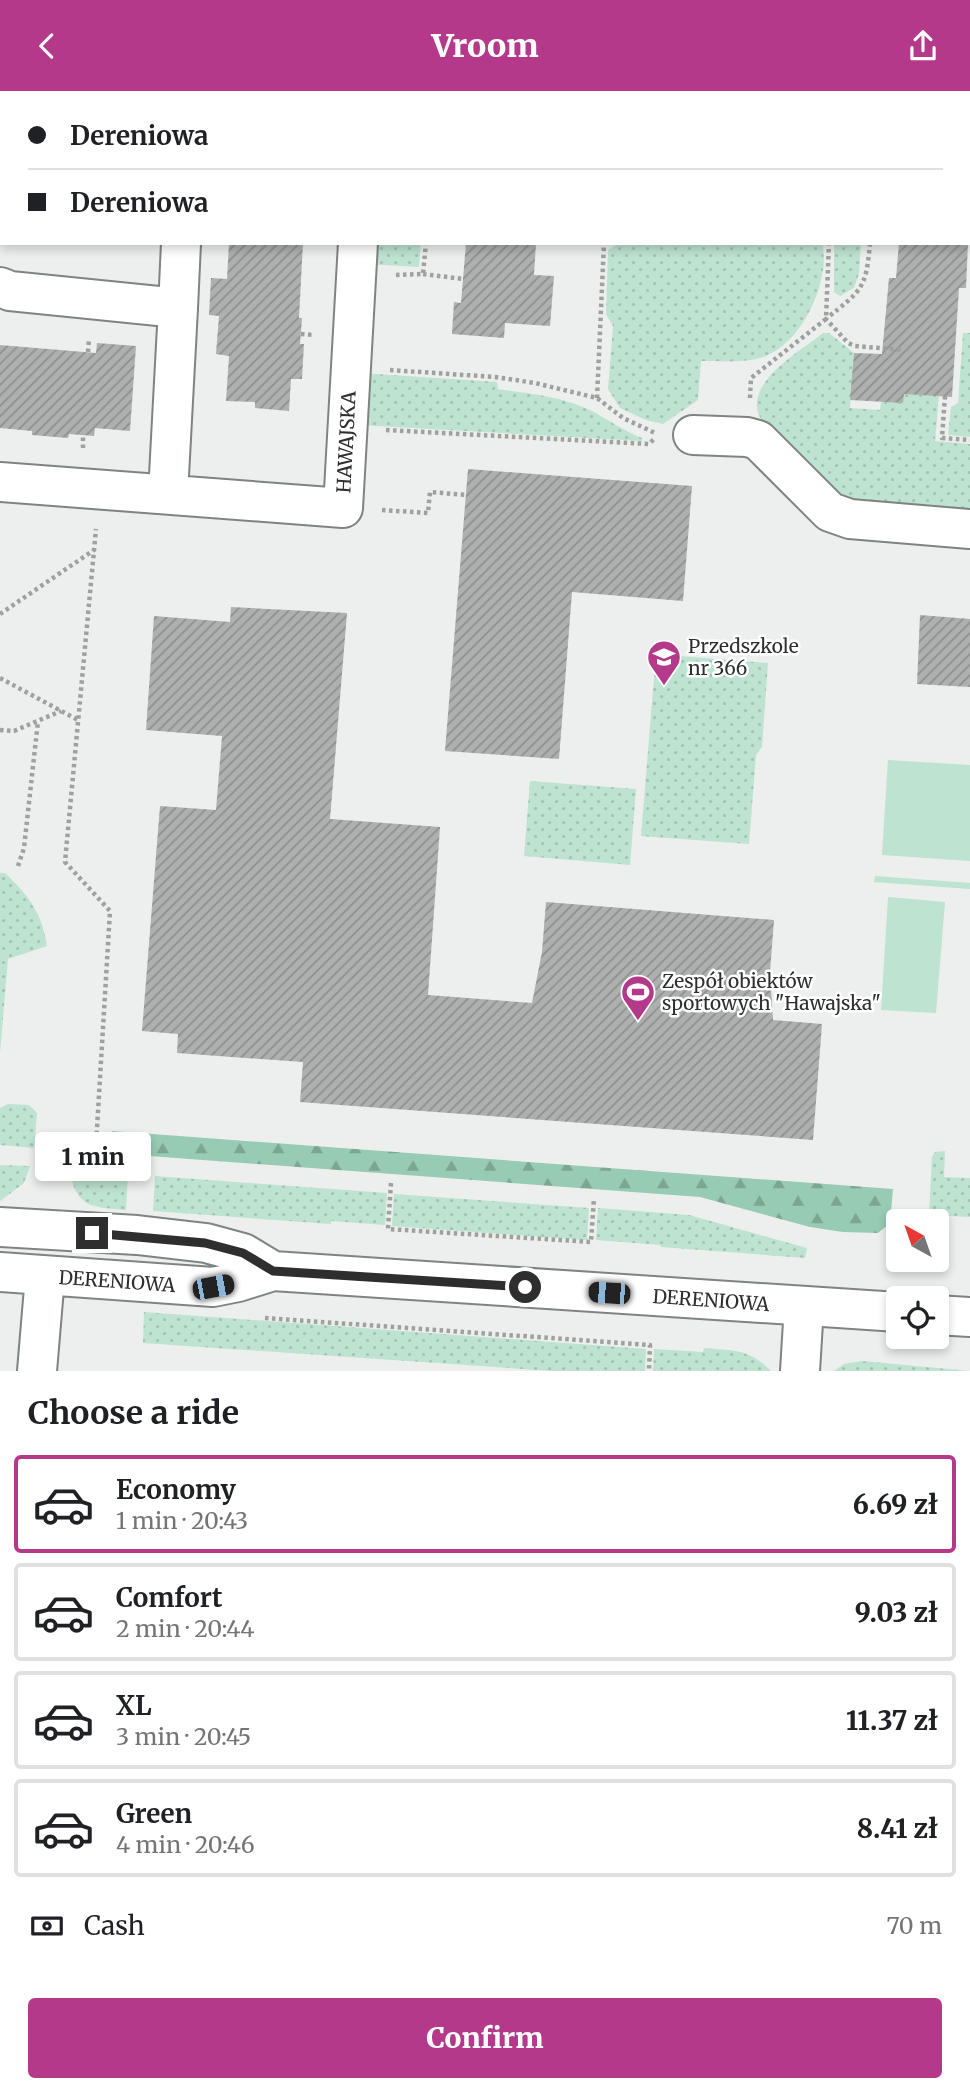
<!DOCTYPE html>
<html lang="en">
<head>
<meta charset="utf-8">
<style>
	:root { --surface:#fff; --page:#f6f6f6; --text:#202124; --muted:#757577; --line:#e0e0e0; --accent:#b4398a }
	body { margin:0; font-family:Merriweather,serif; background:var(--page); color:var(--text); height:100vh; display:flex; flex-direction:column; font-size:26px; white-space:nowrap }
	* { box-sizing:border-box; margin:0 }
	p { font-size:23px; color:var(--muted) }
	.icon { flex:none; width:38px; height:38px; fill:none; stroke:currentColor; stroke-width:2; stroke-linecap:round; stroke-linejoin:round }
	.map { position:relative; height:1280px; overflow:hidden }
	.drawer { display:flex; flex-direction:column; background:var(--surface); flex:1 }
	.drawer>* { flex:none }
	.hud { position:absolute; left:0px; top:0px; width:971px; height:154px; box-shadow:0 4px 10px #0003; display:grid; align-content:center; height:154px; padding:0 28px; background:var(--surface) }
	.needle { width:46px; rotate:320deg }
	.tools { position:absolute; left:886px; top:1118px; display:grid; gap:14px }
	.tools a { display:grid; place-items:center; width:63px; height:63px; border-radius:7px; background:var(--surface); box-shadow:0 4px 10px #0003; font-size:35px }
	.end { position:absolute; width:32px; height:32px; margin:-16px; border:9px solid #2d2e2d; background:#fff; box-shadow:0 0 0 4px #fff }
	.from { border-radius:50% }
	.bubble { position:absolute; height:49px; border-radius:7px; background:var(--surface); box-shadow:0 4px 10px #0003; font-size:23px; font-weight:800; line-height:49px; text-align:center }
	.car { position:absolute; width:21px; height:42px; margin:-21px -10px; border-radius:9px; box-shadow:0 0 5px 2px #0007; background:linear-gradient(#222 24%,#8ab4d8 0 40%,#222 0 76%,#8ab4d8 0 86%,#222 0) }
	.hud b { display:flex; align-items:center; gap:24px; height:66px; font-size:26px }
	.hud b+b { border-top:2px solid var(--line) }
	.hud i { width:18px; height:18px; background:var(--text) }
	ul { padding:0; list-style:none }
	li { display:flex; align-items:center; gap:21px; height:98px; margin:0 14px 10px; padding:0 14px; border:4px solid var(--line); border-radius:7px }
	li div { flex:1 }
	li b { display:block; font-size:26px }
	li em { font-style:normal; font-weight:800 }
	li.active { border-color:var(--accent) }
	li>.icon { width:63px; height:63px; stroke-width:1.5 }
	h2 { padding:0 28px; font-size:32px; line-height:84px }
	.pay { display:flex; align-items:center; gap:18px; height:77px; padding:0 28px; font-size:26px }
	.pay p { margin-inline-start:auto }
	.button { display:flex; gap:14px; margin-top:auto; padding:14px 28px }
	.button a { flex:1; height:80px; border-radius:7px; background:var(--accent); color:#fff; font-size:28px; font-weight:800; line-height:80px; text-align:center }
	header { display:flex; justify-content:space-between; align-items:center; height:91px; padding:0 28px; background:var(--accent); color:#fff; font-size:32px; font-weight:800 }
	.map>svg:first-child { display:block }
	.grass { fill:url(#grass-dots) }
	.forest { fill:url(#forest-firs) }
	.garden { fill:#bee3d1 }
	.building { fill:url(#building-hatch) }
	.lines { fill:none; stroke-linecap:round; stroke-linejoin:round }
	.minor-casing { stroke:#7f8381; stroke-width:42 }
	.path { stroke:#9fa19f; stroke-width:4.5; stroke-dasharray:3.5 3.5; stroke-linecap:butt }
	.minor { stroke:#fff; stroke-width:38 }
	.route { stroke:#2d2e2d; stroke-width:9 }
	.labels { text-anchor:middle; stroke-width:5; stroke-linejoin:round; paint-order:stroke }
	.street-label { font-size:19px; fill:#2d2e2d; stroke:#fff }
	.poi-label { font-size:19px; fill:#2d2e2d; stroke:#fff; text-anchor:start }
</style>
</head>
<body>
<header><svg class="icon" aria-label="back" viewBox="0 0 24 24"><path d="M15 5l-7 7 7 7"/></svg>Vroom<svg class="icon" aria-label="share" viewBox="0 0 24 24"><path d="M12 15V3M7 8l5-5 5 5M5 13v7h14v-7"/></svg></header>
<div class="map">
<svg width="970" height="1280" viewBox="0 0 970 1280">
	<defs>
		<pattern id="grass-dots" width="8" height="8" patternUnits="userSpaceOnUse" patternTransform="scale(1.75)"><rect width="8" height="8" fill="#bee3d1"/><path d="M2 2h.1M6 6h.1" fill="none" stroke="#a4c3b4" stroke-width="1.8" stroke-linecap="round"/></pattern>
		<pattern id="forest-firs" width="22" height="20" patternUnits="userSpaceOnUse" patternTransform="scale(1.75)"><rect width="22" height="20" fill="#97cbb3"/><path d="M5 1l3.5 6h-7zM16 11l3.5 6h-7z" fill="#7ca592"/></pattern>
		<pattern id="building-hatch" width="6" height="6" patternUnits="userSpaceOnUse" patternTransform="scale(1.75)"><rect width="6" height="6" fill="#adb0ae"/><path d="M-1 1l2-2M0 6l6-6M5 7l2-2" fill="none" stroke="#8d908e"/></pattern>
	</defs>
	<rect width="100%" height="100%" fill="#ecefed"/>
	<path class="grass" d="M369,152H421L419,176L367,173Z
		M619,152H823C823,161 825,171 823,179C818,213 795,257 760,267C742,272 719,270 701,270L698,309L663,333L646,329L620,317L608,298L613,235L606,223L608,159Z
		M834,152H861L859,183L854,197L840,205L834,201Z
		M823,242H829L854,262L850,317L880,319L881,311L904,299L926,300V304L939,305L935,350L970,353V426L836,414L764,333C736,296 798,262 823,242Z
		M963,242H970V346L948,344L951,316L958,312Z
		M361,282L497,291L498,298C531,303 563,305 594,321C610,330 624,340 642,347V350L360,334Z
		M656,563L768,572L762,656L756,664L749,753L641,745Z
		M530,690L636,698L630,774L524,765Z
		M0,782H5C29,805 42,822 47,855L8,868L0,962Z
		M8,1013L29,1014L37,1022L34,1057L0,1054V1017Z
		M945,1060L944,1086L970,1087V1126L929,1124L932,1066L935,1061Z
		M0,1074L30,1075L24,1092L0,1110Z
		M70,1080L128,1083L126,1119C94,1116 76,1118 70,1080Z
		M155,1085L387,1102L385,1134L331,1130V1133L153,1120Z
		M394,1103L589,1117L587,1149L392,1135Z
		M598,1117L689,1124L807,1157L805,1167L661,1156L660,1154L596,1149Z
		M144,1221L646,1258L645,1280H552L143,1252Z
		M704,1257C734,1260 748,1257 771,1280H653L654,1258L703,1261Z
		M862,1270L970,1280H834L844,1273Z"/>
	<path class="forest" d="M112,1040L893,1098L890,1132L878,1142L843,1141L810,1136L700,1106L110,1062Z"/>
	<path class="garden" d="M888,669L970,674V770L882,764Z
		M875,785L970,792V798L874,791Z
		M888,806L945,811L936,922L881,919Z"/>
	<path class="building" d="M229,152H303L299,227H302L300,253H304L302,288H291L289,320L255,317V311L226,310L229,265L216,263L219,225L209,224L211,187L227,188Z
		M466,152H536L534,184L554,185L550,235L505,232L504,247L452,243L454,211L461,212Z
		M899,152H968L966,197H959L952,306L904,303L903,312L850,309L854,262L882,263L889,187H896Z
		M97,252L136,255L130,340L95,337L94,345L69,343L68,347L32,344V340L0,337V254L96,262Z
		M468,378L692,395L683,510L572,501L559,668L445,660Z
		M231,516L347,522L330,728L440,736L428,904L532,912L542,861L546,811L774,829L770,881L773,929L822,933L813,1049L300,1011L303,971L177,962L178,943L142,940L160,715L216,719L222,645L146,639L154,525L230,531Z
		M920,524L970,528V596L917,593Z"/>
	<g class="lines">
		<g class="minor-casing">
			<path id="minor" d="M117,0V2
				M0,196L10,200L178,217L181,152
				M693,344L747,346L758,349L830,421L850,428L970,438
				M0,391L343,417L358,152
				M168,403L178,217
				M0,1136L137,1144L206,1152L243,1162L273,1180
				M0,1181L213,1196L238,1191L273,1180L898,1221
				M936,1224L970,1226
				M37,1280L45,1185
				M800,1280L804,1215"/>
		</g>
		<path class="path" d="M39,2V0
			M368,2V0
			M461,2V0
			M574,2V0
			M0,49L2,48
			M870,152C866,200 861,199 826,228L848,252L855,255L903,259
			M423,183L463,188
			M396,184L423,183L426,152
			M301,243L313,244
			M88,261L89,248
			M390,279L495,286L535,292L597,307L623,327L655,342
			M945,305L942,347L970,349
			M597,307L604,152
			M750,307L751,287L826,228L829,152
			M386,339L649,353L654,348
			M83,357V344
			M382,419L428,422L430,401L466,404
			M0,523L94,459
			M0,587L78,629
			M0,639L14,640L61,620
			M18,775L24,757L38,630
			M95,1071L110,820L65,771L96,438
			M391,1092L388,1138L591,1151L594,1107
			M265,1227L650,1254L649,1280"/>
		<use href="#minor" class="minor"/>
	</g>
	<g class="lines">
		<path class="route" d="M92,1142L205,1152L243,1162L273,1180L525,1196"/>
	</g>
	<defs>
		<g id="school-pin" transform="scale(1.75)"><path d="M0 17L-7.5 6A9.5 9.5 0 1 1 7.5 6Z" fill="#b4398a" stroke="#fff"/><path d="M0-5L7-2L0 1L-7-2ZM-4 1L0 2.5L4 1V4Q0 6-4 4Z" fill="#fff"/></g>
		<g id="stadium-pin" transform="scale(1.75)"><path d="M0 17L-7.5 6A9.5 9.5 0 1 1 7.5 6Z" fill="#b4398a" stroke="#fff"/><path d="M0-5a6.5 5 0 1 0 0 10a6.5 5 0 1 0 0-10ZM-3.5-1.8h7v3.6h-7Z" fill="#fff"/></g>
	</defs>
	<g fill-rule="evenodd">
		<use href="#school-pin" x="664" y="566"/>
		<use href="#stadium-pin" x="638" y="901"/>
	</g>
	<g class="labels">
		<g class="street-label">
			<text transform="translate(346 351) rotate(-87)" y="7">HAWAJSKA</text>
			<text transform="translate(117 1190) rotate(4)" y="7">DERENIOWA</text>
			<text transform="translate(711 1209) rotate(4)" y="7">DERENIOWA</text>
		</g>
		<g class="poi-label">
			<text x="688" y="562">Przedszkole<tspan x="688" dy="22">nr 366</tspan></text>
			<text x="662" y="897">Zespół obiektów<tspan x="662" dy="22">sportowych "Hawajska"</tspan></text>
		</g>
	</g>
</svg>
<div class="tools">
<a><svg class="needle" viewBox="-14 -14 28 28"><path d="M0-13l5 13h-10z" fill="#e53935"/><path d="M0 13l5-13h-10z" fill="#757577"/></svg></a>
<a><svg class="icon" aria-label="locate" viewBox="0 0 24 24"><circle cx="12" cy="12" r="6"/><path d="M12 2v4M12 18v4M2 12h4M18 12h4"/></svg></a>
</div>
<i class="end from" style="left:525px;top:1196px"></i>
<i class="end" style="left:92px;top:1142px"></i>
<div class="bubble" style="left:35px;top:1041px;width:116px">1 min</div>
<i class="car" style="left:213px;top:1196px;rotate:79deg"></i>
<i class="car" style="left:609px;top:1202px;rotate:274deg"></i>
<div class="hud">
<b><i class="from"></i>Dereniowa</b>
<b><i></i>Dereniowa</b>
</div>
</div>
<section class="drawer">
<h2>Choose a ride</h2>
<ul>
<li class="active"><svg class="icon" aria-label="car" viewBox="0 0 24 24"><path d="M5 17H2v-5l4-1 3-4h7l3 4 3 1v5h-3M9 17h6M6 11h13"/><circle cx="7" cy="17" r="2"/><circle cx="17" cy="17" r="2"/></svg><div><b>Economy</b><p>1 min · 20:43</p></div><em>6.69 zł</em></li>
<li><svg class="icon" aria-label="car" viewBox="0 0 24 24"><path d="M5 17H2v-5l4-1 3-4h7l3 4 3 1v5h-3M9 17h6M6 11h13"/><circle cx="7" cy="17" r="2"/><circle cx="17" cy="17" r="2"/></svg><div><b>Comfort</b><p>2 min · 20:44</p></div><em>9.03 zł</em></li>
<li><svg class="icon" aria-label="car" viewBox="0 0 24 24"><path d="M5 17H2v-5l4-1 3-4h7l3 4 3 1v5h-3M9 17h6M6 11h13"/><circle cx="7" cy="17" r="2"/><circle cx="17" cy="17" r="2"/></svg><div><b>XL</b><p>3 min · 20:45</p></div><em>11.37 zł</em></li>
<li><svg class="icon" aria-label="car" viewBox="0 0 24 24"><path d="M5 17H2v-5l4-1 3-4h7l3 4 3 1v5h-3M9 17h6M6 11h13"/><circle cx="7" cy="17" r="2"/><circle cx="17" cy="17" r="2"/></svg><div><b>Green</b><p>4 min · 20:46</p></div><em>8.41 zł</em></li>
</ul>
<div class="pay"><svg class="icon" aria-label="cash" viewBox="0 0 24 24"><path d="M3 7h18v10H3z"/><circle cx="12" cy="12" r="2"/></svg>Cash<p>70 m</p></div>
<div class="button"><a>Confirm</a></div>
</section>
</body>
</html>
